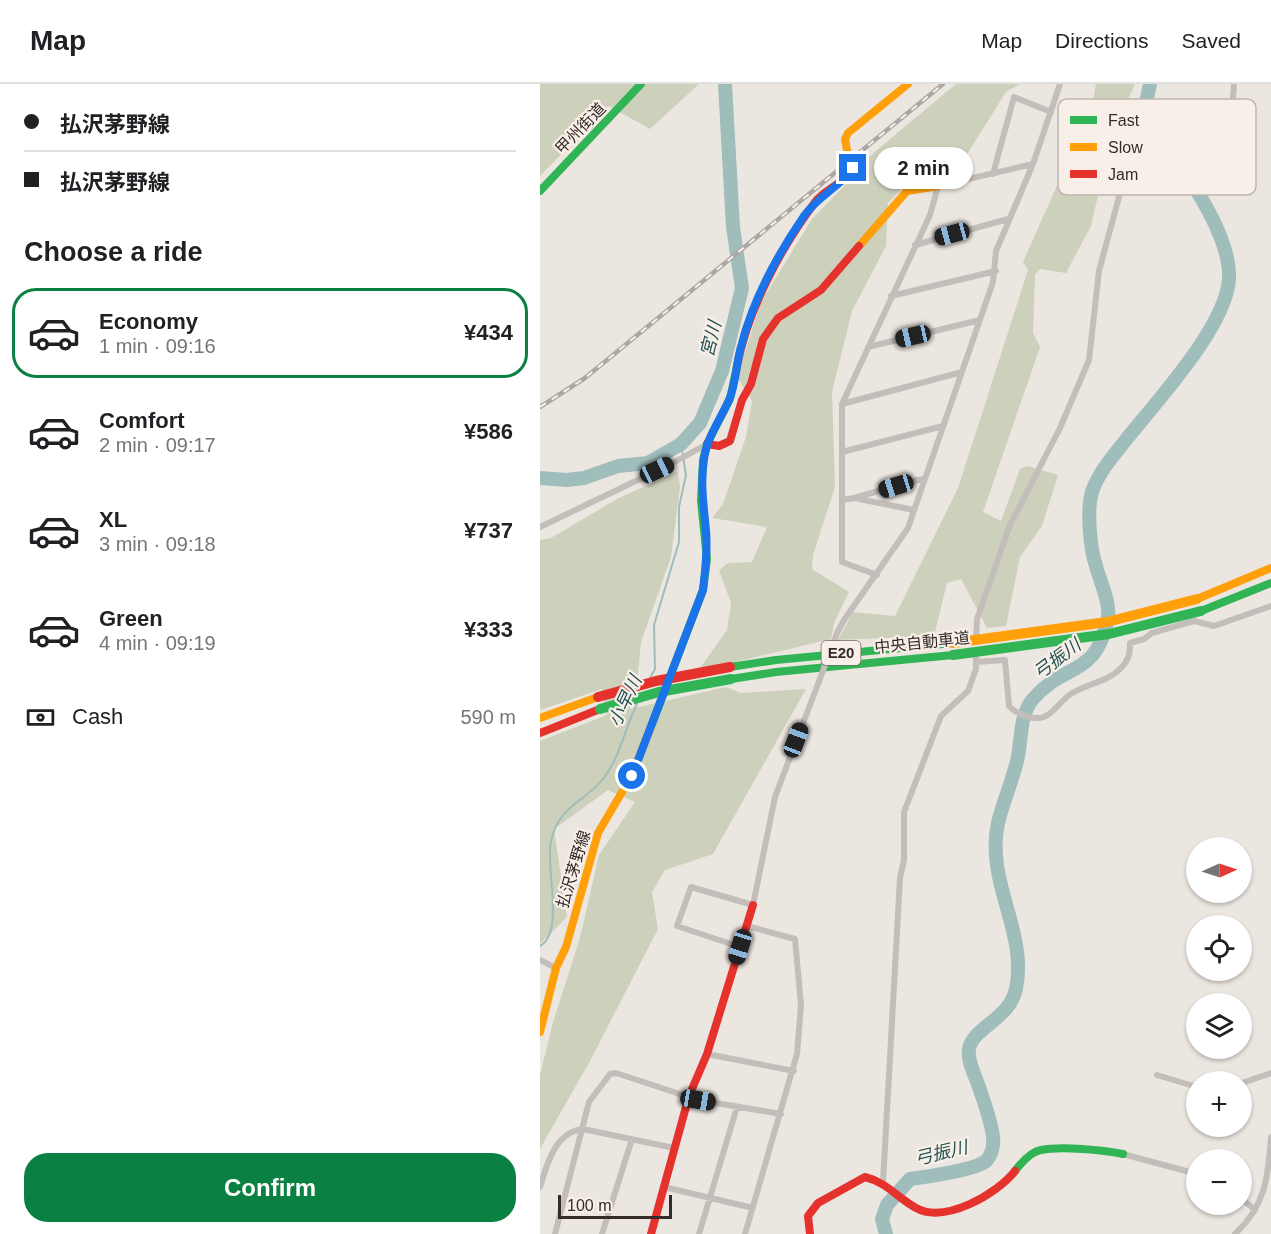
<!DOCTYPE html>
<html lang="en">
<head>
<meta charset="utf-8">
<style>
	:root { --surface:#fff; --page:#f6f6f6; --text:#202124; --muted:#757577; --line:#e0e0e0; --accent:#0b8043 }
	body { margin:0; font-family:Helvetica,"Noto Sans JP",sans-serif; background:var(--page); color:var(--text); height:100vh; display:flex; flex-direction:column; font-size:22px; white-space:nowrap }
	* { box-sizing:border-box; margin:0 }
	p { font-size:20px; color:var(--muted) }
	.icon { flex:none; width:33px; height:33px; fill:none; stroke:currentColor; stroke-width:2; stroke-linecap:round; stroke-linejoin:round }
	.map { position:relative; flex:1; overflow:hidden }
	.drawer { display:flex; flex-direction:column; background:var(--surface); width:540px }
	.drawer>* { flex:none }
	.banner { display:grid; align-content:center; height:132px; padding:0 24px; background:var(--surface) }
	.needle { width:39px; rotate:87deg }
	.tools { position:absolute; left:646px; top:753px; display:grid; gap:12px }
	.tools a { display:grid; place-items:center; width:66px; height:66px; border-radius:50%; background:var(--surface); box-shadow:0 2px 4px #0004; font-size:30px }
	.scale { position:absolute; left:18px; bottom:15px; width:114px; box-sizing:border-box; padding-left:6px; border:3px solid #352b28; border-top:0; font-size:16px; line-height:21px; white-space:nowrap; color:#352b28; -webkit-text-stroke:4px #f8f0e8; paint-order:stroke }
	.end { position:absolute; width:27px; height:27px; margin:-14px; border:8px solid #1a73e8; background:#fff; box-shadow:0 0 0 3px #fff }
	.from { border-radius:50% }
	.bubble { position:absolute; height:42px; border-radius:21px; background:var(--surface); box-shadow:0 2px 4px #0004; font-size:20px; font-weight:700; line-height:42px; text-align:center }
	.car { position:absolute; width:18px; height:36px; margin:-18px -9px; border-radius:8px; box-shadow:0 0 4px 2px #0007; background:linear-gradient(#222 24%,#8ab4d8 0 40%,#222 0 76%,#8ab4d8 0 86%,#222 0) }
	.banner b { display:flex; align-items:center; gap:21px; height:57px; font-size:22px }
	.banner b+b { border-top:2px solid var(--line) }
	.banner i { width:15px; height:15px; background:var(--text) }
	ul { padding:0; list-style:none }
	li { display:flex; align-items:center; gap:18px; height:90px; margin:0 12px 9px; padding:0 12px; border:3px solid transparent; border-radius:24px }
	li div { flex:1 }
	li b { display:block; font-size:22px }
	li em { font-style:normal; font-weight:700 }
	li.on { border-color:var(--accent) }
	li>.icon { width:54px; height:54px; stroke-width:1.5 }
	h2 { padding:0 24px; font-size:27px; line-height:72px }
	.pay { display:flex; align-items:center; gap:15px; height:66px; padding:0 24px; font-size:22px }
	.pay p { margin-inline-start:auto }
	.cta { display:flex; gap:12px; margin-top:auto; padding:12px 24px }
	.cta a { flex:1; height:69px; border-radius:24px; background:var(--accent); color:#fff; font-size:24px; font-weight:700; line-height:69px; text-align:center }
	header { display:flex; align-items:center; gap:36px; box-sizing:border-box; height:84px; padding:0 30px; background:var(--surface); border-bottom:2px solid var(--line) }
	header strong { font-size:28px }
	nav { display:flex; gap:33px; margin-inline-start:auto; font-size:21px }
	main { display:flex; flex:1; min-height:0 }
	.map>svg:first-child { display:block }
	.green { fill:#cdd0bb }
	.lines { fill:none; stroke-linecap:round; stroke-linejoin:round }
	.stream { stroke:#9ebdbb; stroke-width:2 }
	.river { stroke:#9ebdbb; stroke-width:14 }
	.street { stroke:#c4beba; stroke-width:6 }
	.fast { stroke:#30b455; stroke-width:8 }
	.slow { stroke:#ff9f0a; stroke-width:8 }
	.jam { stroke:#e5322d; stroke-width:8 }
	.rail-casing { stroke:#aca7a4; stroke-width:4.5 }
	.rail { stroke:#f8f0e8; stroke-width:2; stroke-dasharray:7; stroke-linecap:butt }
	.street-bridge { stroke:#c4beba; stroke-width:6 }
	.fast-bridge { stroke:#30b455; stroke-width:10 }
	.slow-bridge { stroke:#ff9f0a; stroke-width:10 }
	.jam-bridge { stroke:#e5322d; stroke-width:10 }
	.route { stroke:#1a73e8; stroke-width:8 }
	.labels { text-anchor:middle; stroke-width:4.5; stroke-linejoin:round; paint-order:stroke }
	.shield { fill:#f8f0e8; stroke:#706662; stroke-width:1.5 }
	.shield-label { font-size:15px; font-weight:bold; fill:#352b28 }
	.street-label { font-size:16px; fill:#352b28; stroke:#f8f0e8 }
	.water-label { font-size:18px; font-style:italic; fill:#215253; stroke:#f8f0e8 }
	.key { fill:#f8f0e8; stroke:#beb5ae; stroke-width:1.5 }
	.key-label { font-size:16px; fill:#352b28 }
</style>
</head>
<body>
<header>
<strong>Map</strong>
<nav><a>Map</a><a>Directions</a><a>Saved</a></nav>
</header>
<main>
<section class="drawer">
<div class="banner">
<b><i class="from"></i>払沢茅野線</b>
<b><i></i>払沢茅野線</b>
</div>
<h2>Choose a ride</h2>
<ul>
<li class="on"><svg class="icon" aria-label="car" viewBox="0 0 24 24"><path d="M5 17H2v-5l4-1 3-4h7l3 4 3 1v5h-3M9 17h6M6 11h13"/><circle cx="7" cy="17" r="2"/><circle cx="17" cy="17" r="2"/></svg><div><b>Economy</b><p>1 min · 09:16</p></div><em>¥434</em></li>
<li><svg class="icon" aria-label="car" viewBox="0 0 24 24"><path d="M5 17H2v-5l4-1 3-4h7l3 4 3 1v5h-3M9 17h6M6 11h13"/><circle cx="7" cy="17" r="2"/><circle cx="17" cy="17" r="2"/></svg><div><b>Comfort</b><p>2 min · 09:17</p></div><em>¥586</em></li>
<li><svg class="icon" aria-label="car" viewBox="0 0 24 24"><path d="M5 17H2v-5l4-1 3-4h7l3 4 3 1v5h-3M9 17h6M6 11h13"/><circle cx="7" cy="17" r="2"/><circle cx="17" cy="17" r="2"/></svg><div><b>XL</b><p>3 min · 09:18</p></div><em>¥737</em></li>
<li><svg class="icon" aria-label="car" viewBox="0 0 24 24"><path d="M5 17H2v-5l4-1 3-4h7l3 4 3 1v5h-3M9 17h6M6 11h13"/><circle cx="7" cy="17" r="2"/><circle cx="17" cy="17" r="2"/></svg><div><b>Green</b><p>4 min · 09:19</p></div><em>¥333</em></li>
</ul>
<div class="pay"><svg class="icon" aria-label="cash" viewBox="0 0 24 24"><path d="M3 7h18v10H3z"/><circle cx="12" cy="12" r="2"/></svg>Cash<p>590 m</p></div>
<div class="cta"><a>Confirm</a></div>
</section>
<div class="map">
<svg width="731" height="1150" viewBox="0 0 731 1150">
	<rect width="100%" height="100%" fill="#ece6e0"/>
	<path class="green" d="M0,0H159L110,45L69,22L0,92Z
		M416,0H480L466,8L419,83L363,103L348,119L346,162L312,227L292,308L295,403L273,471L272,485L309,508L294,539L291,555L158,587L187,546L191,519L179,486L188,479L212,478L227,443L172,434L183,420L206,353L212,317L197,293L221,218L272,135L307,99L325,76Z
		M556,0H595L572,50L551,142L526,189L500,185L495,191L493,249L500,263L443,428L461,437L480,385L487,382L518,391L502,442L480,473L466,542L447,544L421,495L407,499L394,552L298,556L313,528L355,532L418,404L488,186L483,178L552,23Z
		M138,387L140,404L131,473L101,558L98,589L90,625L186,603L201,609L266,605L173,770L125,786L112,808L118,845L50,977L0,1065V991L13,938L40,854L59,771L95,718L68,706L14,745L27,833L0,860V657L67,631L62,605L0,626V456L11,454L77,415Z"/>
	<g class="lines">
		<path class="stream" d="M109,596L115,585L114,541L139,458V423L146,391L141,360
			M0,862C25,849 5,782 11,757C19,721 44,719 63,695C80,674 85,643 97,620"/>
		<path class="river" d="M0,394L27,396L44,394L78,382L108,379L141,360L160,339L182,287L202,204L193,143L185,0
			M346,1150L342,1135L347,1121L370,1095C386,1093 435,1086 446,1077C452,1071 454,1061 453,1053C451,1036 444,1018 439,1003C435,991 427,977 429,965C433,943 469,936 476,905C488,848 445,797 458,739C463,718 472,698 477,677C482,657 479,631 493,615C524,578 558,594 568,532C570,518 560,497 556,482C550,464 546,423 553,405C560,387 573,372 585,357C616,318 686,243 689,195C691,161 661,109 640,84C627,69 609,59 605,39C603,27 608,11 610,0"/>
		<path class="street" d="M453,90L474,13L511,28
			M375,161L468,135
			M351,212L456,187
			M328,263L440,236
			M302,320L422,288
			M302,368L403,342
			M314,414L377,396L385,395
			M302,416L314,414L374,426
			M0,443L131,380L167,360
			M337,491L302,478V320L390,131L398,102L493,80
			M297,549L304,536L368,444L453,198L456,167L493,80L520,0
			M436,557L437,535L470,441L520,344L549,276L559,187L590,72C613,31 651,39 691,40L694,0
			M436,578L465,576L469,622C475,629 489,635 498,634C510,634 519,619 528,612C543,600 567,599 581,584C589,576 590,569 590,559L604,555L612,549L654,537L674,542L731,522
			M200,863L137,842L151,803L213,821L235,713L278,600
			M0,876L16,884
			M167,970L254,987
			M617,991L657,1003
			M702,999L731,989
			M583,1070L657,1090
			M343,1098L360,794L364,776V728L401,632L428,607L436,585V568
			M0,1103C7,1080 15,1048 43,1045L134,1064
			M124,1103L213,1124
			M702,1115L715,1126
			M15,1150L49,1018L70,990L76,989L158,1016L241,1030
			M62,1150L92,1055
			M159,1150L197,1023
			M205,1150L257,970L261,921L255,855L207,842
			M695,1150C726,1121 728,1093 731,1053"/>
		<path class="fast" d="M0,107L101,0
			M661,527L731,499
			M190,583L236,576L413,559
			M191,595L236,588L413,571
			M112,640L163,506L167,475L161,417L163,376L167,360L190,315L197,282
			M475,1087C481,1079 490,1068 501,1066C521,1062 563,1066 583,1070"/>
		<path class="slow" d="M307,66L305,55L308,49L368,0
			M319,162L367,107L398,102
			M657,515L731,484
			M0,634L58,613
			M0,948L16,884L26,863L58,749L92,691L112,640"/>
		<path class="jam" d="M197,282C208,225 241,163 276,117C286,104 313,96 313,78
			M167,360L179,362L190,357L202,316L211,300L223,255L238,234L281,206L319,162
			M0,649L60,625
			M111,1150L149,1012L167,970L213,821
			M270,1150L268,1132L278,1119L325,1093C346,1098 358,1114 376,1124C405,1140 457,1110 475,1087"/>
		<g class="rail-casing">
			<path id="rail" d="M0,323L45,294L403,0"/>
		</g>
		<use href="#rail" class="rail"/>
		<path class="street-bridge" d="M278,600L297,549"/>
		<path class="fast-bridge" d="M413,571L569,550L661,527
			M60,625L119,608L191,595"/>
		<path class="slow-bridge" d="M413,559L567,538L657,515"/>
		<path class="jam-bridge" d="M58,613L116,597L190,583"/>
	</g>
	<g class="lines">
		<path class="route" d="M92,692L163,506C165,487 168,467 166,447C164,423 160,399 164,375C167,353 180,336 189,316C196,300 196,280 201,263C212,218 238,170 264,132C278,112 300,103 313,84"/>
	</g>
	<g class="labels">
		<rect class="shield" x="281.5" y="557" width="39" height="24" rx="4.5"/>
		<g class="shield-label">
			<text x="301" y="574">E20</text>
		</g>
		<g class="street-label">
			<text transform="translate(40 44) rotate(-46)" y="6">甲州街道</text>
			<text transform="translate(382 558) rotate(-6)" y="6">中央自動車道</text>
			<text transform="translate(33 785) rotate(-73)" y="6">払沢茅野線</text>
		</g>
		<g class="water-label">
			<text transform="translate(171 255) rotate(-76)" y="6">宮川</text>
			<text transform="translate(517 575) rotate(-37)" y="6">弓振川</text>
			<text transform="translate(85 617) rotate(-65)" y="6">小早川</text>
			<text transform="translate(401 1069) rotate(-13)" y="6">弓振川</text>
		</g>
	</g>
	<rect x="518" y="15" width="198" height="96" rx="9" class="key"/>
	<rect x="530" y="32" width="27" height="8" fill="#30b455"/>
	<rect x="530" y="59" width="27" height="8" fill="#ff9f0a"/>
	<rect x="530" y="86" width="27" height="8" fill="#e5322d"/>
	<g class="key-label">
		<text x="568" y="42">Fast</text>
		<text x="568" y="69">Slow</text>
		<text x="568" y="96">Jam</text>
	</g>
</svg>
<div class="tools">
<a><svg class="needle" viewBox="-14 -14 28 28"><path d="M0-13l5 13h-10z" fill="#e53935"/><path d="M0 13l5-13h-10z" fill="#757577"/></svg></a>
<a><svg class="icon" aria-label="locate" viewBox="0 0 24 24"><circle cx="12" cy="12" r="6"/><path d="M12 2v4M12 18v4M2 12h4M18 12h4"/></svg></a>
<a><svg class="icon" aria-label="layers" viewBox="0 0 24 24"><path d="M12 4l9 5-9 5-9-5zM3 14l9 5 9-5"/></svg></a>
<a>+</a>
<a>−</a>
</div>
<div class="scale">100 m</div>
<i class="end from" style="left:92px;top:692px"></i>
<i class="end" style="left:313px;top:84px"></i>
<div class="bubble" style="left:334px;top:63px;width:99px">2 min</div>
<i class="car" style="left:412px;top:150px;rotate:255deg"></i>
<i class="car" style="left:373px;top:252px;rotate:257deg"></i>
<i class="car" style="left:117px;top:386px;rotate:65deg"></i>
<i class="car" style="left:356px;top:402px;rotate:253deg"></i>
<i class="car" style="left:256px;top:656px;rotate:21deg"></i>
<i class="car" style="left:200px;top:863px;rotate:197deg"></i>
<i class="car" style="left:158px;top:1016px;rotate:100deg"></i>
</div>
</main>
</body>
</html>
